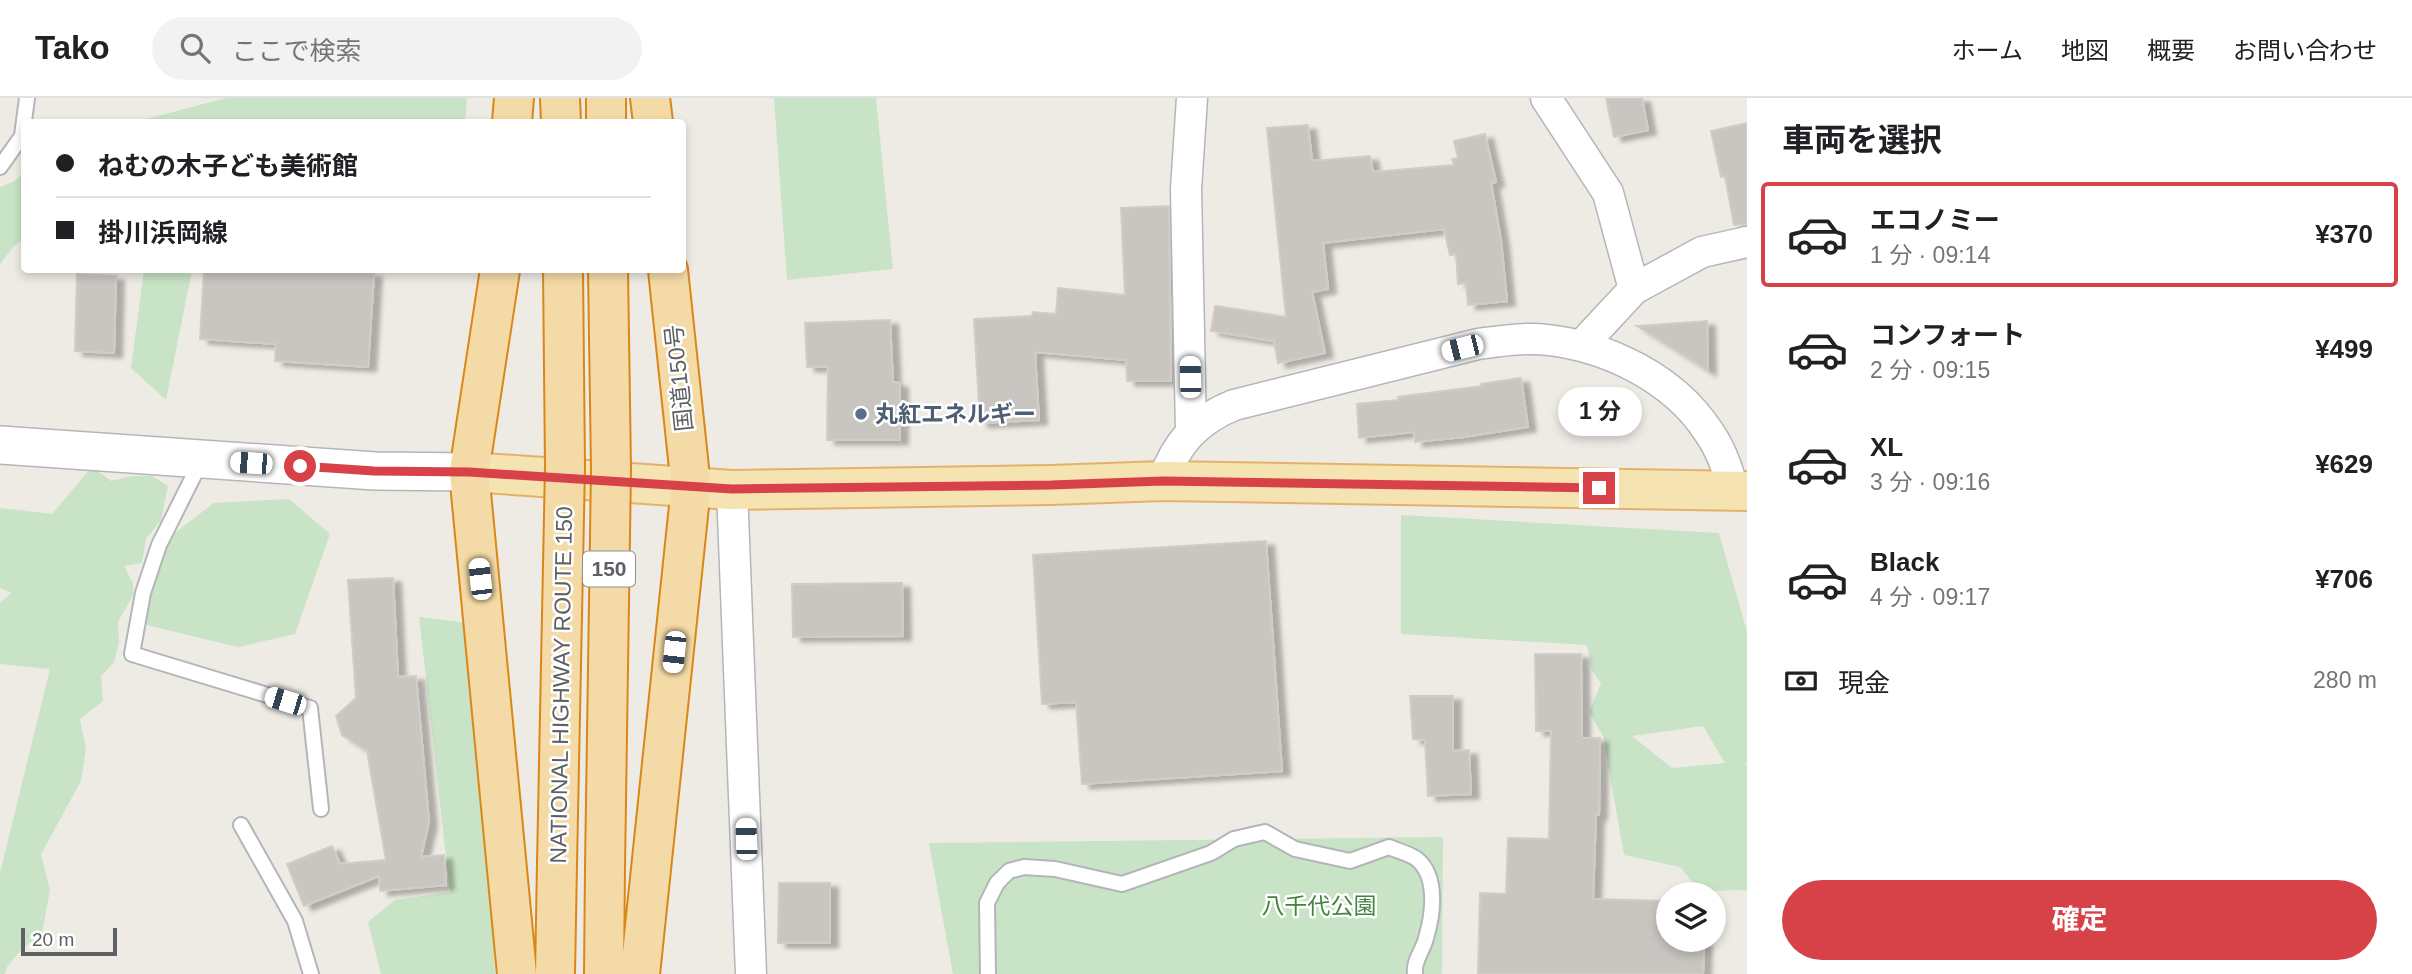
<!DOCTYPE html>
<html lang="ja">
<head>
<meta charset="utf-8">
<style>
	:root { --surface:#fff; --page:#f2f2f2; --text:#202124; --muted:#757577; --line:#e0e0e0; --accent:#d74249 }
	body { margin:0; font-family:Arial,"Noto Sans JP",sans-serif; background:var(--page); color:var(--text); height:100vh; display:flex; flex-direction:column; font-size:26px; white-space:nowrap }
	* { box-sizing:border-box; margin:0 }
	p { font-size:23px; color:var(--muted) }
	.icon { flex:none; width:38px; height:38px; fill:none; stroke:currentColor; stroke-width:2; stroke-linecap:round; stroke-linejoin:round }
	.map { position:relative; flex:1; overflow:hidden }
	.details { display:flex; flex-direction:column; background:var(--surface); width:665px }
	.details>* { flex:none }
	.guide { position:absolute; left:21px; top:21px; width:665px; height:154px; border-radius:7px; box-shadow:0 4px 10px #0003; display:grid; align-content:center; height:154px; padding:0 35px; background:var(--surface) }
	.buttons { position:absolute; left:1656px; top:784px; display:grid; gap:14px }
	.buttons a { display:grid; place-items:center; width:70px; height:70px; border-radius:50%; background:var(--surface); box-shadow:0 4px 10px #0003; font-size:35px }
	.scale { position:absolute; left:21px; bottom:18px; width:96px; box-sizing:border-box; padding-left:7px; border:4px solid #5d6164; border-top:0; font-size:19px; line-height:24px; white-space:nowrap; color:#5d6164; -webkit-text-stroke:5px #fff; paint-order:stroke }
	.end { position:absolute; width:32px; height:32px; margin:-16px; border:9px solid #d74249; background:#fff; box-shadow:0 0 0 4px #fff }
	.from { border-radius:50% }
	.bubble { position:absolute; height:49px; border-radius:24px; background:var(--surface); box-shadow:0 4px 10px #0003; font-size:23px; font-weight:700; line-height:49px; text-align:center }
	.car { position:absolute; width:21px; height:42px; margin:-21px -10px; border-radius:9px; box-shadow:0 0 5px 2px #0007; background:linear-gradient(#fff 24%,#345 0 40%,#fff 0 76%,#345 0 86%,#fff 0) }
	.guide b { display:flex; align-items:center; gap:24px; height:66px; font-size:26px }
	.guide b+b { border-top:2px solid var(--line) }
	.guide i { width:18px; height:18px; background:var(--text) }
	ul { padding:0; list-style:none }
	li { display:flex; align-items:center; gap:21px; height:105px; margin:0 14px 10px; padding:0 21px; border:4px solid transparent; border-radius:7px }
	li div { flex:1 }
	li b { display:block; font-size:26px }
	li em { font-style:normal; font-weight:700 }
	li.active { border-color:var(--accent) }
	li>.icon { width:63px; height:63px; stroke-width:1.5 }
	h2 { padding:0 35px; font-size:32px; line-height:84px }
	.pay { display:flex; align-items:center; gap:18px; height:77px; padding:0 35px; font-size:26px }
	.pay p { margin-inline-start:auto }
	.button { display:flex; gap:14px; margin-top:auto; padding:14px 35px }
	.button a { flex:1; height:80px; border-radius:42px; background:var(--accent); color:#fff; font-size:28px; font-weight:700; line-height:80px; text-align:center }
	header { display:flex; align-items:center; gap:42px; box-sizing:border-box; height:98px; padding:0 35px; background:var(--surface); border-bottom:2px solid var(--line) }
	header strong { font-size:33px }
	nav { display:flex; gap:38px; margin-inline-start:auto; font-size:24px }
	.search { width:490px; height:63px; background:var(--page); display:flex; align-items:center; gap:18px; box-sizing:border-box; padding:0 24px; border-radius:38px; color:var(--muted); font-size:26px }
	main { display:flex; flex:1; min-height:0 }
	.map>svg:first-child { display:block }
	.green { fill:#c8e3c5; fill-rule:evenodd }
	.building { fill:#c9c6c2; stroke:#d2ccc4; stroke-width:2; filter:url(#shadow) }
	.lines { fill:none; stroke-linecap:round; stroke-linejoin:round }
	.service-casing { stroke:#b3b6b9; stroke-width:18 }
	.minor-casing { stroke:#b3b6b9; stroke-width:33 }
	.tertiary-casing { stroke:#b3b6b9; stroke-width:40 }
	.primary-casing { stroke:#e3b26a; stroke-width:42 }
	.trunk-casing { stroke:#db8718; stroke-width:42 }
	.service { stroke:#fff; stroke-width:14 }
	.minor { stroke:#fff; stroke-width:30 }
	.tertiary { stroke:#fff; stroke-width:37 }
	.primary { stroke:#f6e3b2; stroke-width:38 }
	.trunk { stroke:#f4daa6; stroke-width:38 }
	.trunk-bridge-casing { stroke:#db8718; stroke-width:42; stroke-linecap:butt }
	.trunk-bridge { stroke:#f4daa6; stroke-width:38 }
	.route { stroke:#d74249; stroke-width:9 }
	.service-dot { fill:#5c6f8a; stroke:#fff; stroke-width:2.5 }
	.labels { text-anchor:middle; stroke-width:5; stroke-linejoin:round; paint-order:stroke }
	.shield { fill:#fff; stroke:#8e9092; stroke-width:2 }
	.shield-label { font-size:21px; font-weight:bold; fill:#5d6164 }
	.street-label { font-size:23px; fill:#5d6164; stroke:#fff }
	.service-label { font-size:23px; font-weight:bold; fill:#4e5e75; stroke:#fff; text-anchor:start }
	.park-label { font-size:23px; fill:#44823f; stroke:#fff }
</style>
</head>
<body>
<header>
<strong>Tako</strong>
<div class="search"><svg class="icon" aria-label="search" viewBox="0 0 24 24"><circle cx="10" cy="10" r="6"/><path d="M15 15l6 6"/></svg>ここで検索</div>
<nav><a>ホーム</a><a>地図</a><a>概要</a><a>お問い合わせ</a></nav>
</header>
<main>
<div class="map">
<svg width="1747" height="876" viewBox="0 0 1747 876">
	<defs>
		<filter id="shadow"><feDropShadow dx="8" dy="4.5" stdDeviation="2" flood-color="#0004"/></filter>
	</defs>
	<rect width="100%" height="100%" fill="#eeebe5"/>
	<path class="green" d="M226,0H467L465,24H135Z
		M774,0H876L893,171L787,182Z
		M24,74V142L14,148L0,166V89L15,83Z
		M144,172H192L166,302L131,270Z
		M92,369L111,383L132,378H152L168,388L161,422L146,441L142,465L124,468L133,485V497L118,524L119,545L114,564L101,578L103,603L80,621L86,651L81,683L41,756L50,792L42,835L21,852L7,869L5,876H0V775L50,571L0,566V505L11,495L0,490V410L52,416Z
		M289,401L330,436L295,536L238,549L134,524L159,447L214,405Z
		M1401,417L1719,435L1747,534V665H1744L1747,667V792L1700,793L1680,769L1624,757L1603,638L1589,614L1601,586L1592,572L1587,547L1401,536ZM1703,628L1725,665L1672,670L1632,638Z
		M419,519L470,525L491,793L495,876H381L368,824L395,802L450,794Z
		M1443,739L1442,876H953L929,745Z"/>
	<path class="building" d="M1606,0H1642L1648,32L1614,39Z
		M1747,25V126L1734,127L1725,78L1721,79L1711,33Z
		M1308,27L1312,63L1370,58L1373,74L1454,67L1452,61L1458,60L1454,43L1485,36L1496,84L1491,85L1501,143L1507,203L1468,207L1466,185L1458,186L1456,156L1450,157L1444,131L1323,145L1328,191L1312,194L1325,255L1278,265L1274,243L1211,233L1215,208L1286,219L1267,30Z
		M1169,108L1171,283H1127L1126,262L1035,254L1039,322L980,325L974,221L1032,218L1033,214L1056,216L1058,190L1125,197L1121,110Z
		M204,172H324L374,175L368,269L275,263L276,246L200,241Z
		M77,176L116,178L114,255L75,253Z
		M890,222L893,284L900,285V342H827L828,269H807L805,225Z
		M1707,223L1708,273L1637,228Z
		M1521,280L1528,329L1464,339L1415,344L1414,334L1359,340L1357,306L1398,302V299L1482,288L1481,286Z
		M1266,443L1282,673L1082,686L1076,604L1042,606L1033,457Z
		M393,480L398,579L416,578L429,724L421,759L444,757L446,787L380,793L379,778L304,808L287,766L332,748L340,766L386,762L367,653L342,637L336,618L356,600L348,482Z
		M902,485L903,538L793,539L792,486Z
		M1535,556H1581L1582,640H1600L1599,717H1596L1593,801L1668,803V842H1704L1703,876H1478L1480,795L1506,796L1508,740L1549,741L1551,633H1536Z
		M1410,598H1453V653L1469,652L1471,696L1428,698L1425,642L1413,641Z
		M779,785H830V845H778Z"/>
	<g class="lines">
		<g class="service-casing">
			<path id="service" d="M0,69L22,38L27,0
				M201,363L159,447L143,495L132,556L310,610L321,711
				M241,727L295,823L311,876
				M988,876L987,805L997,785L1009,773L1024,769L1055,771L1122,786L1211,755L1234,741L1265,734L1295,751L1350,763L1389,749C1398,753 1411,756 1418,762C1438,780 1433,817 1426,840C1423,853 1413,863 1415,876"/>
		</g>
		<g class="minor-casing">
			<path id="minor" d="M1546,0L1608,95L1634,191
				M1581,248L1634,191L1702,154L1747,144
				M1191,333L1186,91L1192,0
				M1163,383C1176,345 1197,322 1234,307L1478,246C1502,243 1525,239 1548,242C1609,249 1674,281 1708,333C1721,351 1728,371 1733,392
				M732,392L751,876"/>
		</g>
		<g class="tertiary-casing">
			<path id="tertiary" d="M0,347L375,373L469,374"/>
		</g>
		<g class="primary-casing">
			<path id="primary" d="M469,374L732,392L1051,387L1163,383L1747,393"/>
		</g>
		<g class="trunk-casing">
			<path id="trunk" d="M560,0L561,24
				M606,0V24
				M650,0L653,24
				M512,24L514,0
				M500,172L469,374L517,876
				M555,876L557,766
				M604,876L605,770
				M640,876L691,389L668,172"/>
		</g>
		<use href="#service" class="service"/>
		<use href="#minor" class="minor"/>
		<use href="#tertiary" class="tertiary"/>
		<use href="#primary" class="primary"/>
		<use href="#trunk" class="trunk"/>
		<g class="trunk-bridge-casing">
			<path id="trunk-bridge" d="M557,766L565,368L563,172
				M605,770L611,371L608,172"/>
		</g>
		<use href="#trunk-bridge" class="trunk-bridge"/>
	</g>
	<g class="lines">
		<path class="route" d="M300,368L374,373L469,374L732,391L1051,387L1163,383L1599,390"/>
	</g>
	<circle class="service-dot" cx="861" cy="316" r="7"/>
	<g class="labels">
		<rect class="shield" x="583" y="453.5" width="52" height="35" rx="5"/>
		<g class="shield-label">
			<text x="609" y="478">150</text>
		</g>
		<g class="street-label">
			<text transform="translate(679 280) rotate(-96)" y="8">国道150号</text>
			<text transform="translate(561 587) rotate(-89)" y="8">NATIONAL HIGHWAY ROUTE 150</text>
		</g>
		<g class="service-label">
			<text x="875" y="324">丸紅エネルギー</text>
		</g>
		<g class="park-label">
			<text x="1319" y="816">八千代公園</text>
		</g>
	</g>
</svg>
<div class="buttons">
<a><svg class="icon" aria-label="layers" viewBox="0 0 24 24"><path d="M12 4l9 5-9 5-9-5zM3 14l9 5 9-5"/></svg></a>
</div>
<div class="scale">20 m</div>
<i class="end from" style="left:300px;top:368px"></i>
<i class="end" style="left:1599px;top:390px"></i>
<div class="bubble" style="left:1558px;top:289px;width:84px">1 分</div>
<i class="car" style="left:1462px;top:250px;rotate:256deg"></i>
<i class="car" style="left:1190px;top:279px;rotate:359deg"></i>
<i class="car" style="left:251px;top:365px;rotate:274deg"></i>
<i class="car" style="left:480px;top:481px;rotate:354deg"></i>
<i class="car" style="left:674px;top:554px;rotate:186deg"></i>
<i class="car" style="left:285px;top:603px;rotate:287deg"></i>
<i class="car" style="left:746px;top:741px;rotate:358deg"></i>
<div class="guide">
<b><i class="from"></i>ねむの木子ども美術館</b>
<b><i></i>掛川浜岡線</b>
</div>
</div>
<section class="details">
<h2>車両を選択</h2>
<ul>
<li class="active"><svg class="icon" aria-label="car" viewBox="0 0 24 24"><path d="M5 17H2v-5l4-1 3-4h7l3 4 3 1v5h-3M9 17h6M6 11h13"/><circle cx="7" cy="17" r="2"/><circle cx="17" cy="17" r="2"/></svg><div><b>エコノミー</b><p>1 分 · 09:14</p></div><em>¥370</em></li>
<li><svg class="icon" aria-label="car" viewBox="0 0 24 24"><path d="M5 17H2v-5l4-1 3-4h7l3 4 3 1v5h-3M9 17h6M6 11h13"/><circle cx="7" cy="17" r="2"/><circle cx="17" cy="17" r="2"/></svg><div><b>コンフォート</b><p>2 分 · 09:15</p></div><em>¥499</em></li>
<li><svg class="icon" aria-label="car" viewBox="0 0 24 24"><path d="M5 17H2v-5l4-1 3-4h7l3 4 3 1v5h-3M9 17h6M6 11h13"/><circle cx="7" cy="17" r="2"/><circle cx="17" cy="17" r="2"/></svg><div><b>XL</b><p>3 分 · 09:16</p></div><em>¥629</em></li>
<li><svg class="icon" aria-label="car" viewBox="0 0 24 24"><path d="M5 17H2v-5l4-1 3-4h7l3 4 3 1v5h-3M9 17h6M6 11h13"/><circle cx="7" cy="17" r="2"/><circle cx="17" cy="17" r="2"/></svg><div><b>Black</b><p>4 分 · 09:17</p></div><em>¥706</em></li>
</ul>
<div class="pay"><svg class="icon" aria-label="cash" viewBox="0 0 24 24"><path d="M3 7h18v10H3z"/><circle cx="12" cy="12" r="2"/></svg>現金<p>280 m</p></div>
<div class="button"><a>確定</a></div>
</section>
</main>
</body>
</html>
